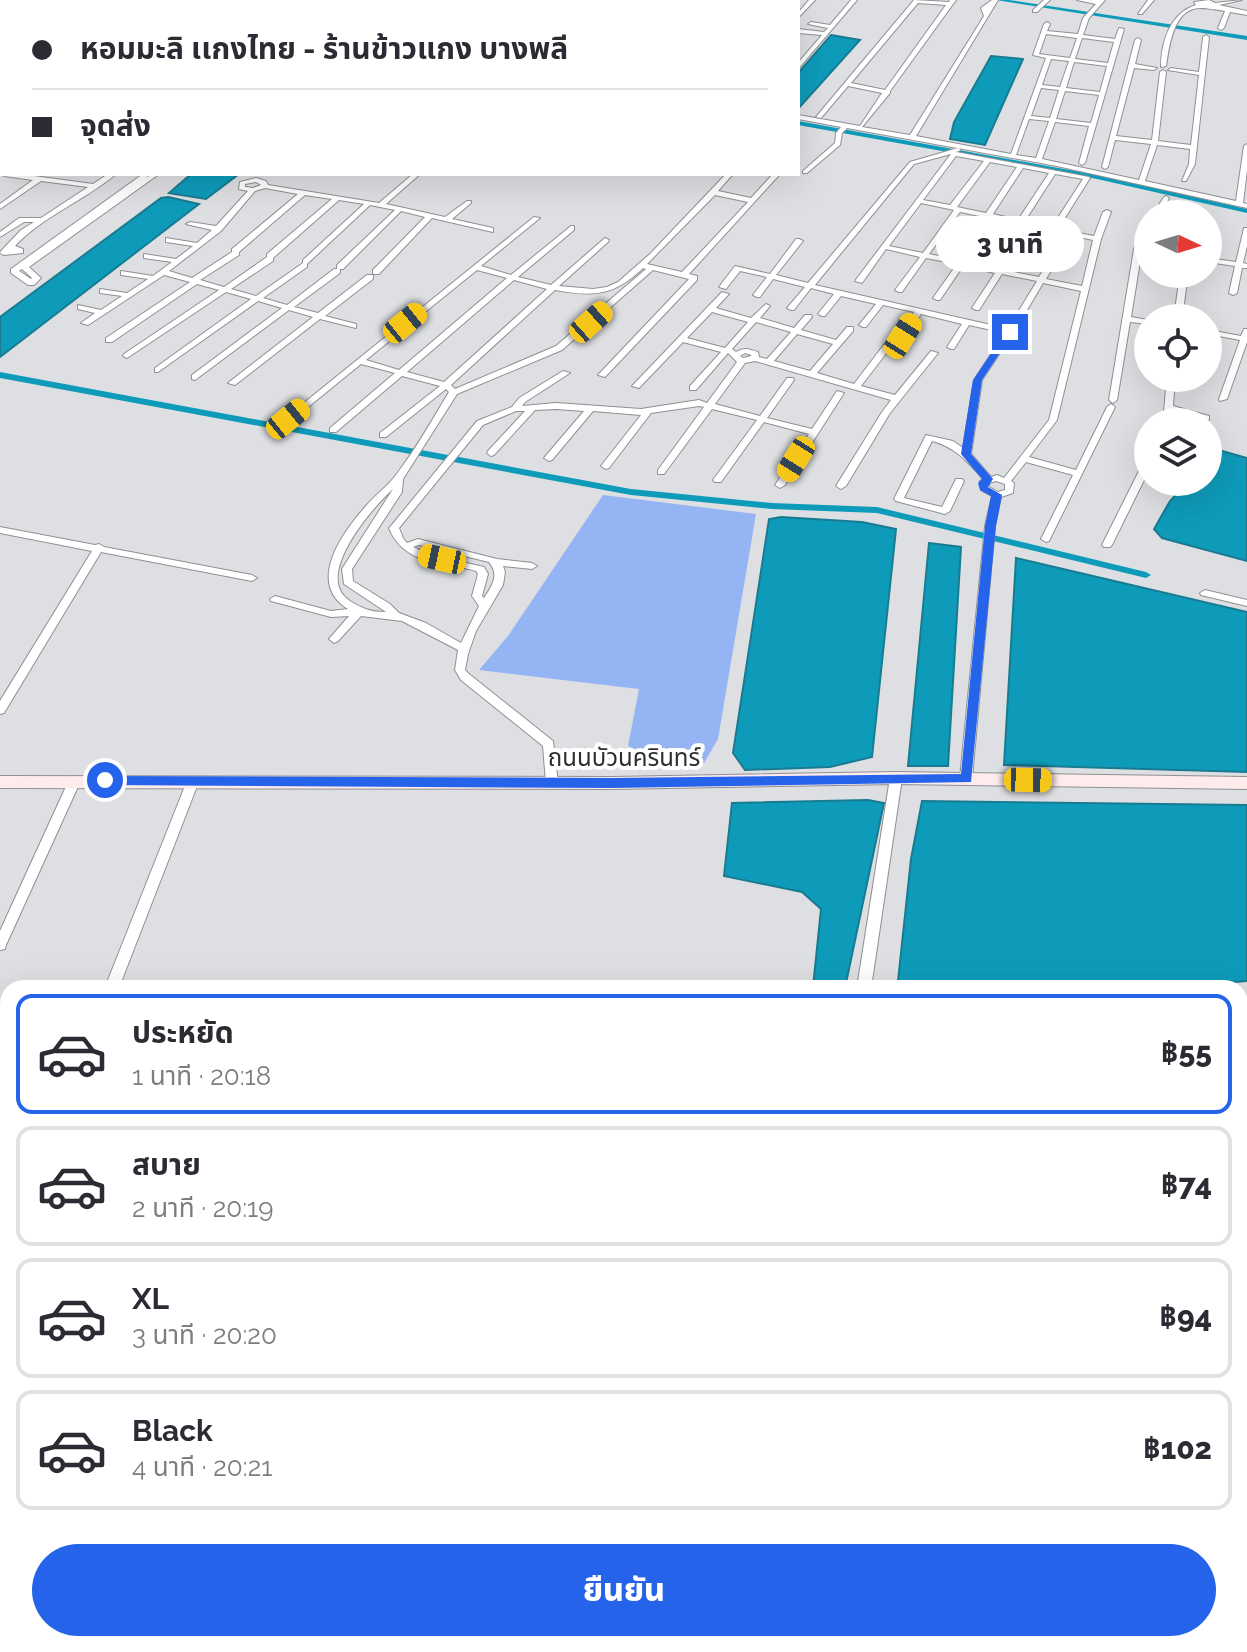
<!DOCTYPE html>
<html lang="th">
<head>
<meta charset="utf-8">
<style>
	:root { --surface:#fff; --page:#f7f7f7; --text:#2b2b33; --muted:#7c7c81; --line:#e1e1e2; --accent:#2563eb }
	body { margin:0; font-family:Raleway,"Noto Sans Thai",sans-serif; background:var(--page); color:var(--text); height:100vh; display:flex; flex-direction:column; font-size:30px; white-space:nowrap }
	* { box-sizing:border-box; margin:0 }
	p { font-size:26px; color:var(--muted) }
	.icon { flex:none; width:44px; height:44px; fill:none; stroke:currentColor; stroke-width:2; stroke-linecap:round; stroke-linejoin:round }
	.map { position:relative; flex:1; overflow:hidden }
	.details { position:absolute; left:0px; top:980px; width:1248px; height:672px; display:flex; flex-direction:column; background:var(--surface); border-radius:24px 24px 0 0; box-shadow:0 8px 32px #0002 }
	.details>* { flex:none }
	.hud { position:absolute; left:0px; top:0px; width:800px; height:176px; box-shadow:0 8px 32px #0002; display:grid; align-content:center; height:176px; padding:0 32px; background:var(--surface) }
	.needle { width:52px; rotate:94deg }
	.buttons { position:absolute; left:1134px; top:200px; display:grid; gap:16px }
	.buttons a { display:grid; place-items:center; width:88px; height:88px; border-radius:50%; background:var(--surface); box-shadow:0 8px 32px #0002; font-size:40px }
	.end { position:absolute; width:36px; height:36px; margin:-18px; border:10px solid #2563eb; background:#fff; box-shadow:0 0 0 4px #fff }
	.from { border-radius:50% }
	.bubble { position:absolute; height:56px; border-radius:28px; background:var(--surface); box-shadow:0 8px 32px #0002; font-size:26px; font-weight:800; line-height:56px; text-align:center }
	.car { position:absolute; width:24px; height:48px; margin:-24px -12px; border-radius:10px; box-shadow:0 0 6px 2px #0007; background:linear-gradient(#f5c518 24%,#345 0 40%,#f5c518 0 76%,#345 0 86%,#f5c518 0) }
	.hud b { display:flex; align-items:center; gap:28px; height:76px; font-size:30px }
	.hud b+b { border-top:2px solid var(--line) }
	.hud i { width:20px; height:20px; background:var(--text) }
	ul { padding:14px 0 0; list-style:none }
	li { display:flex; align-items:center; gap:24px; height:120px; margin:0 16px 12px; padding:0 16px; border:4px solid var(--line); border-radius:16px }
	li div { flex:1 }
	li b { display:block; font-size:30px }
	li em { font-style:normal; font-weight:800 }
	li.on { border-color:var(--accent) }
	li>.icon { width:72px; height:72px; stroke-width:1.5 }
	.action { display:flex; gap:16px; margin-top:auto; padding:16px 32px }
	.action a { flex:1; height:92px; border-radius:48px; background:var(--accent); color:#fff; font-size:32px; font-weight:800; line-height:92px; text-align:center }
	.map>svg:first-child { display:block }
	.green { fill:#95b4f3 }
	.water { fill:#0e9bba; stroke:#187b91; stroke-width:2 }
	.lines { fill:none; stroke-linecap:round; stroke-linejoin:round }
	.stream { stroke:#187b91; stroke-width:4 }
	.canal { fill:#0e9bba; fill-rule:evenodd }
	.street-casing { stroke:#8f9093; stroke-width:2 }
	.secondary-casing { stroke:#8f9093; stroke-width:2 }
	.street { fill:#fff; fill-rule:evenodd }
	.secondary { fill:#feebec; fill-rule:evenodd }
	.route { fill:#2563eb }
	.labels { text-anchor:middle; stroke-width:8; stroke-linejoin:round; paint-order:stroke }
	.street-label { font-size:24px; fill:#2e2f30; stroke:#fff }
</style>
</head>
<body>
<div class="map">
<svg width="1247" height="1652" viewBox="0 0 1247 1652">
	<rect width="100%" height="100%" fill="#dddfe2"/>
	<path class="green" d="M603,495L756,514L718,739L704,763L665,764L628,746L639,689L479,670L508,636Z"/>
	<path class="water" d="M831,35L860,40L798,109V73Z
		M991,56L1023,59L985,145L950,139L954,122Z
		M191,174H239L206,199L169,193Z
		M168,197L199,204L0,357V317L161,198Z
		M1215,449L1247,458V561L1162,538L1154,529L1170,501L1188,482H1208V458Z
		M781,517L862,522L896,529L872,757L830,767L745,770L733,753L769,519Z
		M929,543L961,547L948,766H908Z
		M1016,558L1247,612V772L1004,765Z
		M868,800L884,803L845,988L813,987L821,909L802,892L724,876L732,803Z
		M922,801L1247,805V981L1160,988H906L898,981L911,859Z
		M204,1644H504V1652H203Z
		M552,1644H747L748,1652H551Z
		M762,1644H856L857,1652H762Z
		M918,1644H1147L1149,1652H919Z"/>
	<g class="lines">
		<path class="stream" d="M1240,1004L1247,1003
			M0,1011H8"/>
		<path class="canal" d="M996,0H1009L1247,36V40Z
			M798,121L1097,175L1247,209V213L1097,179L798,125Z
			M0,372L631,489L772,503L877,507L1146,572L1151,575L1146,578L877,513L772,509L631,495L0,378Z"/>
		<g class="street-casing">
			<path id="street" d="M271,0L269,2H262L264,0Z
				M300,0H307L298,2Z
				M334,0H341L332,2Z
				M378,0L376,2H369L371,0Z
				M622,0H628L620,2Z
				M656,0H662L654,2Z
				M687,0H693L685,2Z
				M809,0H815L798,18V13Z
				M851,0H857L798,69V63L822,35L798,33V29L824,32L828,28L808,24L811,22L830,25Z
				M914,0L949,2L950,0H956L890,91V93L862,127L910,135L984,16L981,8L992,0H998L916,136L1011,154L1046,58L1033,55L1044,24L1047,22L1050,24L1047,31L1078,34L1083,18L1096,4L1077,0H1105L1089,18L1083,35L1115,39L1119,28L1124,29L1085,163L1082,165L1079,163L1089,126L1055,122L1042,159L1139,180L1151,144L1115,140L1108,167L1105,169L1102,167L1135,40L1138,38L1141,40L1135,64L1157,68L1154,70L1134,68L1116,136L1152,140L1160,72L1163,70L1166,72L1158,141L1191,145L1199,75L1168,70L1171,68L1199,72L1203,37L1206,35L1209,37L1195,164L1186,181H1182L1189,164L1190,149L1157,145L1145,181L1236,201L1244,146L1247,144V170L1243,203L1247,204V208L1057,166L847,128L842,133L840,145L807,173H803V171L835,143L836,133L841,127L798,119V115L860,126L882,93L848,86L821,118L816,117ZM918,3L946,5L885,90L851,83ZM1046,34L1077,38L1070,58L1039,54ZM1082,38L1114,42L1108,63L1075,59ZM1051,59L1069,61L1060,87L1042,85ZM1074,62L1107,66L1100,92L1066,88ZM1041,88L1059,90L1050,118L1031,116ZM1065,91L1099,95L1091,123L1056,119ZM1029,119L1049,121L1036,158L1016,155Z
				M1044,0H1050L1037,12H1033V10Z
				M1148,0H1154L1142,14H1138Z
				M1209,0L1215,3L1242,0L1219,5L1247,11V15L1230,12L1224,28L1221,30L1218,28L1225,11C1218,10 1207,8 1200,8C1173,8 1169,48 1166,66L1161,67C1161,42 1170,13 1196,5L1194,2Z
				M0,54H2V58H0Z
				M2,64V68L0,69V65Z
				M2,88V92L0,93V89Z
				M2,111V115L0,116V112Z
				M0,129H2V133H0Z
				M958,148L961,150L956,152L1089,177L1090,178L1058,229L1094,236L1103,212L1107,210L1111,212L1101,239L1057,420L1029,457L1076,470L1107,407L1111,404L1115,407L1049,541L1046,542L1041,539L1073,475L1026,462L1011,481L1014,483L1013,493L1001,497L995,526L972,778L966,782L960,778L985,526L992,496L981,490L980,481L983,479C967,461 955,447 932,441L904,498L942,507L956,479H962L964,481L950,511L945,514L896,501L894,499L926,435L953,441L963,448L974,380L1005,333L969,325L954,349H951L947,347L962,324L921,314L906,338H903L899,336L914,312L883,305L866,327H863L859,325L876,304L841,296L825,316H822L818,314L834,294L811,288L794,310H791L787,308L805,287L773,279L760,297H757L753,295L767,277L740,271L726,289L719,287L735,266L770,274L796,239H799L803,241L776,275L808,283L910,162ZM951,154L855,281L862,283L886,249L920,257L895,290L899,292H902L926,258L957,264L933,298L937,300H940L963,266L995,273L972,308L976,310H979L1002,274L1037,281L1015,317L1019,319L1023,317L1043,283L1081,291L1049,420L1004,478L997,475L991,477L971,454L982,380L1014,332L1013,330L815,285L914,164ZM956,156L984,161L950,205L923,200ZM990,162L1017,167L986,213L957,207ZM1023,168L1049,173L1018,220L993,214ZM1055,174L1083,179L1052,227L1025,221ZM921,203L954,210L923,253L889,246ZM960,212L989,218L959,260L929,254ZM995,219L1093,240L1082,286L1046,279L1068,242L1064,240L1060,242L1039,277L1004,270L1028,234L1024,232H1021L998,269L966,262ZM996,481L1005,484V490L998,492L989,487V483Z
				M2,153V158L0,159V154Z
				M2,172V174H19L93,184L108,174H116C84,201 43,216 15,246L23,249V253L4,255L0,253L1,251L21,230L34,222H24L0,237V232L19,218H41L88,187L41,181L0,209V204L33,180L4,176L1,174Z
				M143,174H150L145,179L152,174H159L29,267L41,278L34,285H28L11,273V269ZM22,269L32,278L31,279L19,271Z
				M413,174H420L386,204L445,217L467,201H471V203L452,219L493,228V232L432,218L379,274H373V270L425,217L401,211L343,269H337V265L395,210L370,205L307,264V267L263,298L287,305L334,269H340V273L294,307L318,313L367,275H373V279L325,316L356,324V328L320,319L235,385L228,383L313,317L289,310L195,380L192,379V375L282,308L258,301L158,372H155V368L251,299L226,292L127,358L123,356L124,354L219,290L197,284L112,342H106V338L190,282L164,275L88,325L81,323L95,313L78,309V305L101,310L122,296L100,293V289L127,293L148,279L121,275V271L153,276L172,262L144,258V254L176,259L193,246L166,242V238L197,243L212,230L186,224L190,222L216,226L248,191L239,189L240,182L256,178L266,181L268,185L379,203ZM256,182L261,185L253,188L245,187V184ZM265,188L298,194L232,249V252L192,278L169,271L221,231L255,191ZM305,195L332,199L267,254V257L224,287L200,280L239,255V252ZM339,200L364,204L303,260V263L256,296L231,289L273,261V258Z
				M726,174H733L718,191L751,198L773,174H780L689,274L697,276V280L605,377L598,375L689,279L653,270L562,350L457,394L403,479L402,492L352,569L353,581L390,604L399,613L426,623L461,643L479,606L472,596L478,574L476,571C443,561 404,566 389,528L391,526L477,421L512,407L519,398L563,371L570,373L525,402L522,406L556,403L641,409L699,400L707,403L737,362L728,353L696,390H690V386L721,352L683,342L639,388L632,386L722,292L729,294L716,308L751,318L766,304L770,306L760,318L794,328L805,315H811L812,317L801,330L836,340L847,327H853V331L817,373L854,384L889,338H895V342L861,386L895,395L931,351L938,353L890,413L846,486L841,489L836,486L882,412L891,400L755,361L745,363L715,404L760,416L787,378H793L794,380L767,418L812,429L837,391L844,393L785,485L780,488L775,485L809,434L764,422L721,482H715L713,480L757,420L712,409L664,474H658V470L704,407L699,406L651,413L609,468L606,469L601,466L641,415L593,411L552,460L549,461L544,458L584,411L556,409L535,410L494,455L491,456L487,453L488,451L525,411H516L483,425L399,528L403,538L407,543L418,539L497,559L532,563L537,566L532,569L503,566L505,572L503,585L476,631L468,654L465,670L469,674L553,741L558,783L552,787L546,783L543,746L461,680L455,670L458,650L402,621L361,616L338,641L334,643L329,639L349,616L331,617L271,601L270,599L275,596L331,611L348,609C306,583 342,533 366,506C375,495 388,486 396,475C416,449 432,420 449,392L446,389L386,437H380V433L440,386L402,376L336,432H330V428L395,373L361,364L291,421L284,419L534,217L540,218L481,266L511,275L571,226H574V230L518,277L551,285L605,238L609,240L608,242L559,286L593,289L607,287L618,282L650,254ZM715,195L748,202L682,272L647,264ZM643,268L646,269L556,346L455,389L451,385L555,290C594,297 614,296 643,268ZM477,270L507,278L399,370L366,360ZM514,280L547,289L444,382L407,372ZM712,312L748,322L725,348L687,338ZM756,322L791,332L767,359L759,357L758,352C749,349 745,347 736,352L732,349ZM797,334L833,344L810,371L774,361ZM745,353L751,355V356L743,358L740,356ZM393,489L342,569L344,584L386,612C371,612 363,609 350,601C312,577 372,508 393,489ZM419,545L489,562C500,575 492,586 484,598L482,596L488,574L484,567L431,555L413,547Z
				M1166,196L1169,198L1161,214H1153L1164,197Z
				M1145,226H1148V236L1142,249L1131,317L1148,320V324L1130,322L1117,400L1113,403L1109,400L1134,249Z
				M1244,228H1247V246L1243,263L1247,264V268H1242L1237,293L1233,295L1229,293L1235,266L1208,262V258L1236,262Z
				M1180,274H1188L1182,318H1174Z
				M1244,329H1247V342L1227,399L1220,401L1219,399L1240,340L1208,334V330L1241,336Z
				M1167,378H1175L1173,406L1209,416V420L1172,411L1171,422H1163Z
				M1148,460V472L1112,545L1110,547H1104L1102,545L1143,463Z
				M0,527L95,545L99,544L104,547L252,575L257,578L252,581L101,552L4,713L0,714V701L92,551L0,533Z
				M1205,590L1247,600V606L1201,595L1200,593Z
				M896,774L902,778L871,988H857L890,778Z
				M75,776L81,780L6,945L5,949L0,950V931L69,780Z
				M193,777L199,781L120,985L118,988H108L106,985L187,781Z
				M1240,1015L1245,1017L1247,1022V1047L1242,1045L1240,1041Z
				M0,1108L5,1110L8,1117V1141L3,1139L0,1132Z
				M1247,1129V1147L1240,1152V1134Z
				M1240,1165L1247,1169V1185L1240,1181Z
				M8,1230V1246L0,1247V1231Z
				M1240,1233L1247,1237V1254L1240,1250Z
				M1240,1257L1247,1261V1278L1240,1274Z
				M8,1290V1398L6,1403L0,1405V1299L2,1292Z
				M1247,1381V1404L1240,1408V1385Z
				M1240,1580L1247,1584V1624L1240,1620Z"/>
		</g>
		<g class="secondary-casing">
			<path id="secondary" d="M896,772L1247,777V789L896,784L612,789L0,788V776L612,777Z"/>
		</g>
		<use href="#street" class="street"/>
		<use href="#secondary" class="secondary"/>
	</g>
	<path class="route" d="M1007,330L1014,332L982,380L971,454L993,479L988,487L1002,495L996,526L971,782L612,788L105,785L99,780L105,776L612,778L961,774L985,526L991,496L980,490L978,483L982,479L961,454L973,380Z"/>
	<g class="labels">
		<g class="street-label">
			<text x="624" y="766">ถนนบัวนครินทร์</text>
		</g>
	</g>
</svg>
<div class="buttons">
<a><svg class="needle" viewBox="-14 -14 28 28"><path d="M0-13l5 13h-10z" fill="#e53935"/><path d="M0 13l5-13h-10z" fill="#7c7c81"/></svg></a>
<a><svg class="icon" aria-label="locate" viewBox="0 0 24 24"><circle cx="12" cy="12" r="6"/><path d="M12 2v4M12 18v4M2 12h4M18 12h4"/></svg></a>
<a><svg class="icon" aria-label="layers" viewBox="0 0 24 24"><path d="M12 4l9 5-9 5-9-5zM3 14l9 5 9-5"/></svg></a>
</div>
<i class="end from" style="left:105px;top:780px"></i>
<i class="end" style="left:1010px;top:332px"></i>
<div class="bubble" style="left:936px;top:216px;width:148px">3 นาที</div>
<i class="car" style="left:591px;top:322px;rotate:48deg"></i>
<i class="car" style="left:405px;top:323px;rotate:51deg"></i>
<i class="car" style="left:903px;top:336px;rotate:32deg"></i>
<i class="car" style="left:288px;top:419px;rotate:51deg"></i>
<i class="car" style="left:796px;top:459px;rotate:212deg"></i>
<i class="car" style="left:442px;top:559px;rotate:282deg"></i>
<i class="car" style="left:1028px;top:780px;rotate:91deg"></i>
<div class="hud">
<b><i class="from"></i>หอมมะลิ เเกงไทย - ร้านข้าวแกง บางพลี</b>
<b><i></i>จุดส่ง</b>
</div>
<section class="details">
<ul>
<li class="on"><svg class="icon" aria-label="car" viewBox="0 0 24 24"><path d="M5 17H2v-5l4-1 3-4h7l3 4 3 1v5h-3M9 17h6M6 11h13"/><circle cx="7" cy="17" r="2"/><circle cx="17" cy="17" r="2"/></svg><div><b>ประหยัด</b><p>1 นาที · 20:18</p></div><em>฿55</em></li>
<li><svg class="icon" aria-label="car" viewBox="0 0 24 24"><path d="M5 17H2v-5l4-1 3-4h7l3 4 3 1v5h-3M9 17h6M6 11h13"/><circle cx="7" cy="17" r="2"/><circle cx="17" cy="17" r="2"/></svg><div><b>สบาย</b><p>2 นาที · 20:19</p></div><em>฿74</em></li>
<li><svg class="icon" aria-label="car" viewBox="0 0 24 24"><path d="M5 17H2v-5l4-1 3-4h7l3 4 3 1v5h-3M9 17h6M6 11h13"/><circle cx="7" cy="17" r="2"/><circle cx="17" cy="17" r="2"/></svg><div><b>XL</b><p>3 นาที · 20:20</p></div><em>฿94</em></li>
<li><svg class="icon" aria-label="car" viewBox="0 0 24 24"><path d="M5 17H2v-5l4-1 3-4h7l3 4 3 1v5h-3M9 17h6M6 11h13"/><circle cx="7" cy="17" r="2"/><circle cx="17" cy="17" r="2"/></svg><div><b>Black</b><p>4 นาที · 20:21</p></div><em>฿102</em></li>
</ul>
<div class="action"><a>ยืนยัน</a></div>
</section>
</div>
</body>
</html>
